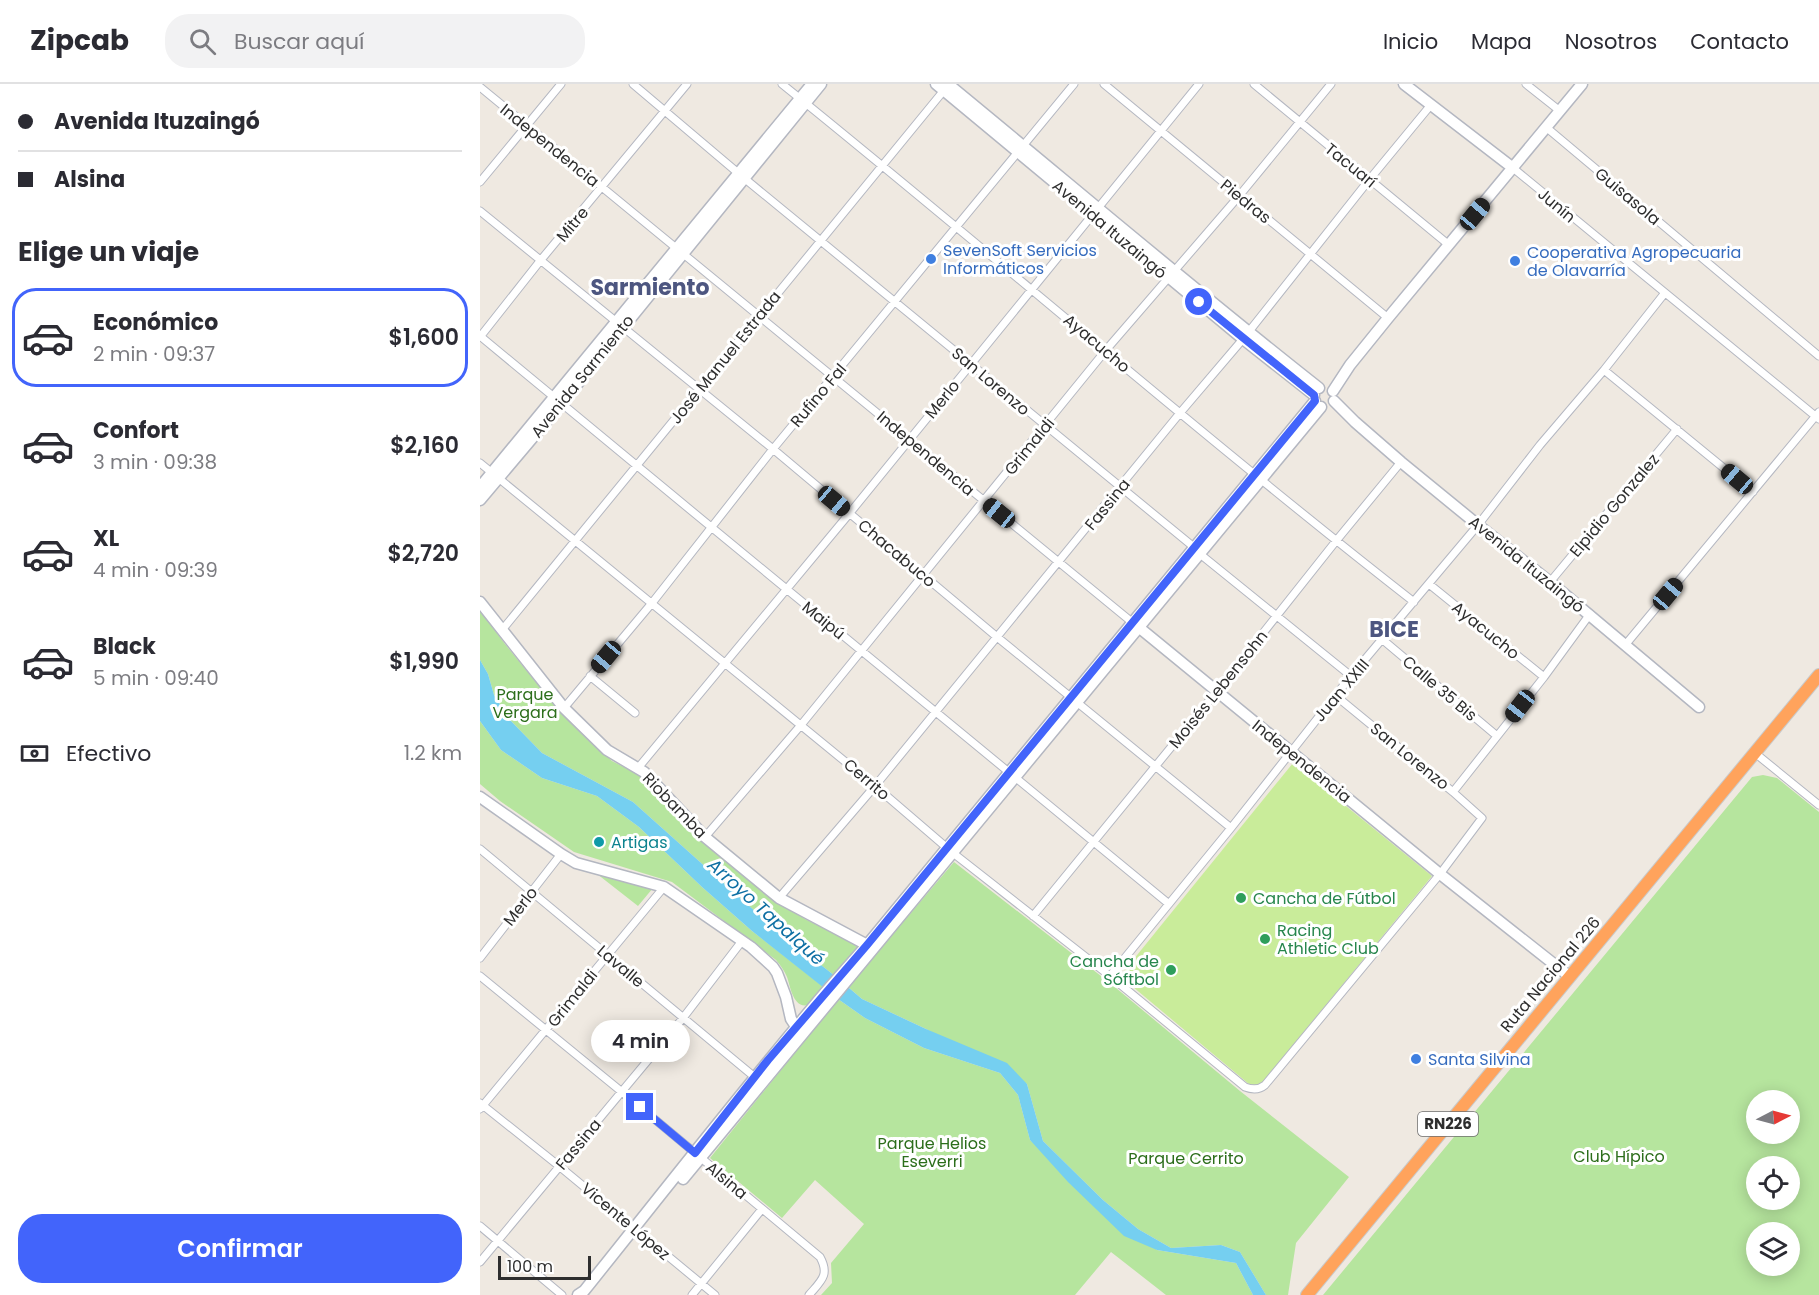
<!DOCTYPE html>
<html lang="es">
<head>
<meta charset="utf-8">
<style>
	:root { --surface:#fff; --page:#f2f2f3; --text:#2b2b33; --muted:#7c7c81; --line:#e1e1e2; --accent:#4264fb }
	body { margin:0; font-family:Poppins,sans-serif; background:var(--page); color:var(--text); height:100vh; display:flex; flex-direction:column; font-size:22px; white-space:nowrap }
	* { box-sizing:border-box; margin:0 }
	p { font-size:20px; color:var(--muted) }
	.icon { flex:none; width:33px; height:33px; fill:none; stroke:currentColor; stroke-width:2; stroke-linecap:round; stroke-linejoin:round }
	.map { position:relative; flex:1; overflow:hidden }
	.details { display:flex; flex-direction:column; background:var(--surface); width:480px }
	.details>* { flex:none }
	.top-card { display:grid; align-content:center; height:132px; padding:0 18px; background:var(--surface) }
	.needle { width:39px; rotate:84deg }
	.tools { position:absolute; left:1266px; top:1006px; display:grid; gap:12px }
	.tools a { display:grid; place-items:center; width:54px; height:54px; border-radius:50%; background:var(--surface); box-shadow:0 3px 15px #0003; font-size:30px }
	.scale { position:absolute; left:18px; bottom:15px; width:93px; box-sizing:border-box; padding-left:6px; border:3px solid #2e2e2e; border-top:0; font-size:16px; line-height:21px; white-space:nowrap; color:#2e2e2e; -webkit-text-stroke:4px #fff; paint-order:stroke }
	.end { position:absolute; width:27px; height:27px; margin:-14px; border:8px solid #4264fb; background:#fff; box-shadow:0 0 0 3px #fff }
	.from { border-radius:50% }
	.bubble { position:absolute; height:42px; border-radius:21px; background:var(--surface); box-shadow:0 3px 15px #0003; font-size:20px; font-weight:600; line-height:42px; text-align:center }
	.car { position:absolute; width:18px; height:36px; margin:-18px -9px; border-radius:8px; box-shadow:0 0 4px 2px #0007; background:linear-gradient(#222 24%,#8ab4d8 0 40%,#222 0 76%,#8ab4d8 0 86%,#222 0) }
	.top-card b { display:flex; align-items:center; gap:21px; height:57px; font-size:22px }
	.top-card b+b { border-top:2px solid var(--line) }
	.top-card i { width:15px; height:15px; background:var(--text) }
	ul { padding:0; list-style:none }
	li { display:flex; align-items:center; gap:18px; height:99px; margin:0 12px 9px; padding:0 6px; border:3px solid transparent; border-radius:24px }
	li div { flex:1 }
	li b { display:block; font-size:22px }
	li em { font-style:normal; font-weight:600 }
	li.active { border-color:var(--accent) }
	li>.icon { width:54px; height:54px; stroke-width:1.5 }
	h2 { padding:0 18px; font-size:27px; line-height:72px }
	.pay { display:flex; align-items:center; gap:15px; height:66px; padding:0 18px; font-size:22px }
	.pay p { margin-inline-start:auto }
	.button { display:flex; gap:12px; margin-top:auto; padding:12px 18px }
	.button a { flex:1; height:69px; border-radius:24px; background:var(--accent); color:#fff; font-size:24px; font-weight:600; line-height:69px; text-align:center }
	header { display:flex; align-items:center; gap:36px; box-sizing:border-box; height:84px; padding:0 30px; background:var(--surface); border-bottom:2px solid var(--line) }
	header strong { font-size:28px }
	nav { display:flex; gap:33px; margin-inline-start:auto; font-size:21px }
	.search { width:420px; height:54px; background:var(--page); display:flex; align-items:center; gap:15px; box-sizing:border-box; padding:0 21px; border-radius:24px; color:var(--muted); font-size:22px }
	main { display:flex; flex:1; min-height:0 }
	.map>svg:first-child { display:block }
	.green { fill:#b6e59e; fill-rule:evenodd }
	.pitch { fill:#c9ec9a }
	.water { fill:#75cff0 }
	.lines { fill:none; stroke-linecap:round; stroke-linejoin:round }
	.street-casing { stroke:#b4b7c1; stroke-width:9 }
	.secondary-casing { stroke:#b4b7c1; stroke-width:13 }
	.highway-casing { stroke:#c9c9c9; stroke-width:14 }
	.street { stroke:#fff; stroke-width:7 }
	.secondary { stroke:#fff; stroke-width:10 }
	.highway { stroke:#ffa35c; stroke-width:12 }
	.route { stroke:#4264fb; stroke-width:8 }
	.shop-dot { fill:#3f7fe0; stroke:#fff; stroke-width:2 }
	.culture-dot { fill:#0f9aa8; stroke:#fff; stroke-width:2 }
	.leisure-dot { fill:#2e9e5b; stroke:#fff; stroke-width:2 }
	.labels { text-anchor:middle; stroke-width:6; stroke-linejoin:round; paint-order:stroke }
	.shield { fill:#fff; stroke:#6d6d6d; stroke-width:1.5 }
	.shield-label { font-size:15px; font-weight:bold; fill:#2e2e2e }
	.street-label { font-size:16px; fill:#2e2e2e; stroke:#fff }
	.shop-label { font-size:16px; fill:#366cbe; stroke:#fff; text-anchor:start }
	.park-label { font-size:16px; fill:#2c6e1b; stroke:#fff }
	.culture-label { font-size:16px; fill:#0d838f; stroke:#fff; text-anchor:start }
	.leisure-label { font-size:16px; fill:#27864d; stroke:#fff; text-anchor:start }
	.water-label { font-size:18px; font-style:italic; fill:#0d6fa3; stroke:#fff }
	.district-label { font-size:22px; font-weight:bold; fill:#4d5680; stroke:#fff }
</style>
</head>
<body>
<header>
<strong>Zipcab</strong>
<div class="search"><svg class="icon" aria-label="search" viewBox="0 0 24 24"><circle cx="10" cy="10" r="6"/><path d="M15 15l6 6"/></svg>Buscar aquí</div>
<nav><a>Inicio</a><a>Mapa</a><a>Nosotros</a><a>Contacto</a></nav>
</header>
<main>
<section class="details">
<div class="top-card">
<b><i class="from"></i>Avenida Ituzaingó</b>
<b><i></i>Alsina</b>
</div>
<h2>Elige un viaje</h2>
<ul>
<li class="active"><svg class="icon" aria-label="car" viewBox="0 0 24 24"><path d="M5 17H2v-5l4-1 3-4h7l3 4 3 1v5h-3M9 17h6M6 11h13"/><circle cx="7" cy="17" r="2"/><circle cx="17" cy="17" r="2"/></svg><div><b>Económico</b><p>2 min · 09:37</p></div><em>$1,600</em></li>
<li><svg class="icon" aria-label="car" viewBox="0 0 24 24"><path d="M5 17H2v-5l4-1 3-4h7l3 4 3 1v5h-3M9 17h6M6 11h13"/><circle cx="7" cy="17" r="2"/><circle cx="17" cy="17" r="2"/></svg><div><b>Confort</b><p>3 min · 09:38</p></div><em>$2,160</em></li>
<li><svg class="icon" aria-label="car" viewBox="0 0 24 24"><path d="M5 17H2v-5l4-1 3-4h7l3 4 3 1v5h-3M9 17h6M6 11h13"/><circle cx="7" cy="17" r="2"/><circle cx="17" cy="17" r="2"/></svg><div><b>XL</b><p>4 min · 09:39</p></div><em>$2,720</em></li>
<li><svg class="icon" aria-label="car" viewBox="0 0 24 24"><path d="M5 17H2v-5l4-1 3-4h7l3 4 3 1v5h-3M9 17h6M6 11h13"/><circle cx="7" cy="17" r="2"/><circle cx="17" cy="17" r="2"/></svg><div><b>Black</b><p>5 min · 09:40</p></div><em>$1,990</em></li>
</ul>
<div class="pay"><svg class="icon" aria-label="cash" viewBox="0 0 24 24"><path d="M3 7h18v10H3z"/><circle cx="12" cy="12" r="2"/></svg>Efectivo<p>1.2 km</p></div>
<div class="button"><a>Confirmar</a></div>
</section>
<div class="map">
<svg width="1339" height="1211" viewBox="0 0 1339 1211">
	<rect width="100%" height="100%" fill="#efe9e1"/>
	<path class="green" d="M0,526L25,560L82,630L132,677L158,690L215,751L296,817L325,835L377,861V867L355,892L295,845L153,718L62,669L30,636L14,611L8,590L0,576Z
		M0,637L21,666L62,694L117,712L159,743L222,803L272,847L345,904C340,909 334,919 328,921C313,925 310,901 307,893C304,886 301,882 296,876L192,798L94,768L20,717L0,700Z
		M1283,691L1297,694L1339,728V1211H843L1272,693ZM1276,1017H1310V1050H1276ZM1276,1083H1310V1116H1276ZM1276,1149H1310V1182H1276Z
		M474,778L630,899L760,1007L869,1093L816,1159L808,1211H786L760,1168L741,1161L691,1164L658,1145L623,1116L563,1057L547,1000L446,945L382,915L368,903Z
		M112,786L173,804L158,822Z
		M358,915L385,934L444,964L520,989L538,1011L550,1056L677,1166L756,1179L773,1211H686L631,1168L595,1211H341L352,1199L351,1179L384,1140L335,1096L302,1134L230,1074Z"/>
	<path class="pitch" d="M813,679L952,792L776,1006L640,892Z"/>
	<path class="water" d="M0,576L8,590L14,611L30,636L62,669L153,718L295,845L355,892L382,915L446,945L527,979L547,1000L563,1057L623,1116L658,1145L691,1164L741,1161L760,1168L786,1211H773L756,1179L677,1166L644,1152L588,1098L550,1056L538,1011L520,989L444,964L385,934L358,915L272,847L222,803L159,743L117,712L62,694L21,666L0,637Z"/>
	<g class="lines">
		<g class="street-casing">
			<path id="street" d="M153,0L264,94L715,464L720,470L871,592
				M302,0C514,171 719,350 934,518
				M624,0L908,234
				M774,0L969,161
				M1046,0L1080,27
				M0,3L653,539
				M1067,44L1339,272
				M1033,84L1339,335
				M0,98L81,0
				M0,127L293,365L517,553L751,744
				M0,252C229,442 459,630 689,820
				M0,253L60,177L207,0
				M1124,286L1273,408
				M0,379L395,702L473,769L630,892L765,1003C773,1006 779,1006 785,1001L960,790L1002,734L973,708L856,612
				M1070,498L1197,345
				M949,500L1064,593
				M22,546L465,5
				M903,556L1017,652
				M1146,560L1339,328
				M110,592L155,629
				M84,624L172,519L293,365L594,0
				M1275,669L1339,721
				M158,684L369,430L719,0
				M973,708L1064,593L1110,530
				M225,753L321,641L626,266L759,112L851,0
				M0,765L277,995
				M299,814L395,702L700,329L763,255L889,96L950,22
				M553,832L737,607L856,457L921,378
				M0,874L81,770
				M0,892L142,1008L340,1173C350,1191 341,1197 329,1211
				M630,892L751,744L871,592L998,441L1060,361L1124,286L1184,210
				M0,1019L79,1082L235,1211
				M0,1025L184,803
				M0,1142L82,1211
				M0,1178L203,934L262,857
				M212,1211L282,1125"/>
		</g>
		<g class="secondary-casing">
			<path id="secondary" d="M456,0L763,255L834,311
				M468,0C591,101 713,205 839,304
				M924,0L1033,84
				M853,307L870,281L908,234L1102,0
				M854,317L875,338L921,378L998,441L1070,498L1219,623
				M0,403L332,0
				M0,416L81,320L341,0
				M0,518L84,624L127,666L164,688L225,753L299,814L391,863
				M656,541L960,790L1089,892
				M0,713L81,770L96,779L184,803L271,863L293,883L297,889L306,913L311,935L319,947
				M203,1095L841,323
				M98,1211L104,1207C180,1112 255,1016 333,923C350,902 369,882 387,861L835,317"/>
		</g>
		<g class="highway-casing">
			<path id="highway" d="M827,1211L1339,591"/>
		</g>
		<use href="#street" class="street"/>
		<use href="#secondary" class="secondary"/>
		<use href="#highway" class="highway"/>
	</g>
	<g class="lines">
		<path class="route" d="M160,1023L215,1069L288,976L387,861L835,317L834,311L719,218"/>
	</g>
	<g class="shop-dot">
		<circle cx="451" cy="175" r="6"/>
		<circle cx="1035" cy="177" r="6"/>
		<circle cx="936" cy="975" r="6"/>
	</g>
	<circle class="culture-dot" cx="119" cy="758" r="6"/>
	<g class="leisure-dot">
		<circle cx="761" cy="814" r="6"/>
		<circle cx="785" cy="855" r="6"/>
		<circle cx="691" cy="886" r="6"/>
	</g>
	<g class="labels">
		<rect class="shield" x="938" y="1028" width="60" height="24" rx="4.5"/>
		<g class="shield-label">
			<text x="968" y="1045">RN226</text>
		</g>
		<g class="street-label">
			<text transform="translate(70 61) rotate(39)" y="6">Independencia</text>
			<text transform="translate(871 81) rotate(39)" y="6">Tacuarí</text>
			<text transform="translate(1148 112) rotate(40)" y="6">Guisasola</text>
			<text transform="translate(766 117) rotate(39)" y="6">Piedras</text>
			<text transform="translate(1077 121) rotate(40)" y="6">Junín</text>
			<text transform="translate(92 140) rotate(-50)" y="6">Mitre</text>
			<text transform="translate(630 145) rotate(40)" y="6">Avenida Ituzaingó</text>
			<text transform="translate(617 259) rotate(40)" y="6">Ayacucho</text>
			<text transform="translate(245 273) rotate(-51)" y="6">José Manuel Estrada</text>
			<text transform="translate(102 292) rotate(-51)" y="6">Avenida Sarmiento</text>
			<text transform="translate(511 297) rotate(40)" y="6">San Lorenzo</text>
			<text transform="translate(338 311) rotate(-50)" y="6">Rufino Fal</text>
			<text transform="translate(462 315) rotate(-51)" y="6">Merlo</text>
			<text transform="translate(549 362) rotate(-51)" y="6">Grimaldi</text>
			<text transform="translate(446 369) rotate(40)" y="6">Independencia</text>
			<text transform="translate(627 420) rotate(-51)" y="6">Fassina</text>
			<text transform="translate(1134 421) rotate(-50)" y="6">Elpidio Gonzalez</text>
			<text transform="translate(417 469) rotate(40)" y="6">Chacabuco</text>
			<text transform="translate(1047 480) rotate(39)" y="6">Avenida Ituzaingó</text>
			<text transform="translate(344 536) rotate(39)" y="6">Maipú</text>
			<text transform="translate(1006 546) rotate(39)" y="6">Ayacucho</text>
			<text transform="translate(960 604) rotate(40)" y="6">Calle 35 Bis</text>
			<text transform="translate(738 605) rotate(-51)" y="6">Moisés Lebensohn</text>
			<text transform="translate(861 606) rotate(-50)" y="6">Juan XXIII</text>
			<text transform="translate(930 672) rotate(39)" y="6">San Lorenzo</text>
			<text transform="translate(822 677) rotate(39)" y="6">Independencia</text>
			<text transform="translate(387 695) rotate(40)" y="6">Cerrito</text>
			<text transform="translate(195 721) rotate(46)" y="6">Riobamba</text>
			<text transform="translate(40 822) rotate(-52)" y="6">Merlo</text>
			<text transform="translate(141 882) rotate(40)" y="6">Lavalle</text>
			<text transform="translate(1070 890) rotate(-50)" y="6">Ruta Nacional 226</text>
			<text transform="translate(92 914) rotate(-51)" y="6">Grimaldi</text>
			<text transform="translate(98 1060) rotate(-50)" y="6">Fassina</text>
			<text transform="translate(247 1096) rotate(40)" y="6">Alsina</text>
			<text transform="translate(146 1137) rotate(40)" y="6">Vicente López</text>
		</g>
		<g class="shop-label">
			<text x="463" y="172">SevenSoft Servicios<tspan x="463" dy="18">Informáticos</tspan></text>
			<text x="1047" y="174">Cooperativa Agropecuaria<tspan x="1047" dy="18">de Olavarría</tspan></text>
			<text x="948" y="981">Santa Silvina</text>
		</g>
		<g class="park-label">
			<text x="45" y="616">Parque<tspan x="45" dy="18">Vergara</tspan></text>
			<text x="452" y="1065">Parque Helios<tspan x="452" dy="18">Eseverri</tspan></text>
			<text x="1139" y="1078">Club Hípico</text>
			<text x="706" y="1080">Parque Cerrito</text>
		</g>
		<g class="culture-label">
			<text x="131" y="764">Artigas</text>
		</g>
		<g class="leisure-label">
			<text x="773" y="820">Cancha de Fútbol</text>
			<text x="797" y="852">Racing<tspan x="797" dy="18">Athletic Club</tspan></text>
			<text x="679" y="883" text-anchor="end">Cancha de<tspan x="679" dy="18">Sóftbol</tspan></text>
		</g>
		<g class="water-label">
			<text transform="translate(286 828) rotate(42)" y="6">Arroyo Tapalqué</text>
		</g>
		<g class="district-label">
			<text x="170" y="211">Sarmiento</text>
			<text x="914" y="553">BICE</text>
		</g>
	</g>
</svg>
<div class="tools">
<a><svg class="needle" viewBox="-14 -14 28 28"><path d="M0-13l5 13h-10z" fill="#e53935"/><path d="M0 13l5-13h-10z" fill="#7c7c81"/></svg></a>
<a><svg class="icon" aria-label="locate" viewBox="0 0 24 24"><circle cx="12" cy="12" r="6"/><path d="M12 2v4M12 18v4M2 12h4M18 12h4"/></svg></a>
<a><svg class="icon" aria-label="layers" viewBox="0 0 24 24"><path d="M12 4l9 5-9 5-9-5zM3 14l9 5 9-5"/></svg></a>
</div>
<div class="scale">100 m</div>
<i class="end from" style="left:719px;top:218px"></i>
<i class="end" style="left:160px;top:1023px"></i>
<div class="bubble" style="left:111px;top:936px;width:99px">4 min</div>
<i class="car" style="left:995px;top:130px;rotate:40deg"></i>
<i class="car" style="left:1257px;top:395px;rotate:310deg"></i>
<i class="car" style="left:354px;top:417px;rotate:130deg"></i>
<i class="car" style="left:519px;top:429px;rotate:309deg"></i>
<i class="car" style="left:1188px;top:510px;rotate:40deg"></i>
<i class="car" style="left:126px;top:573px;rotate:220deg"></i>
<i class="car" style="left:1040px;top:622px;rotate:218deg"></i>
</div>
</main>
</body>
</html>
